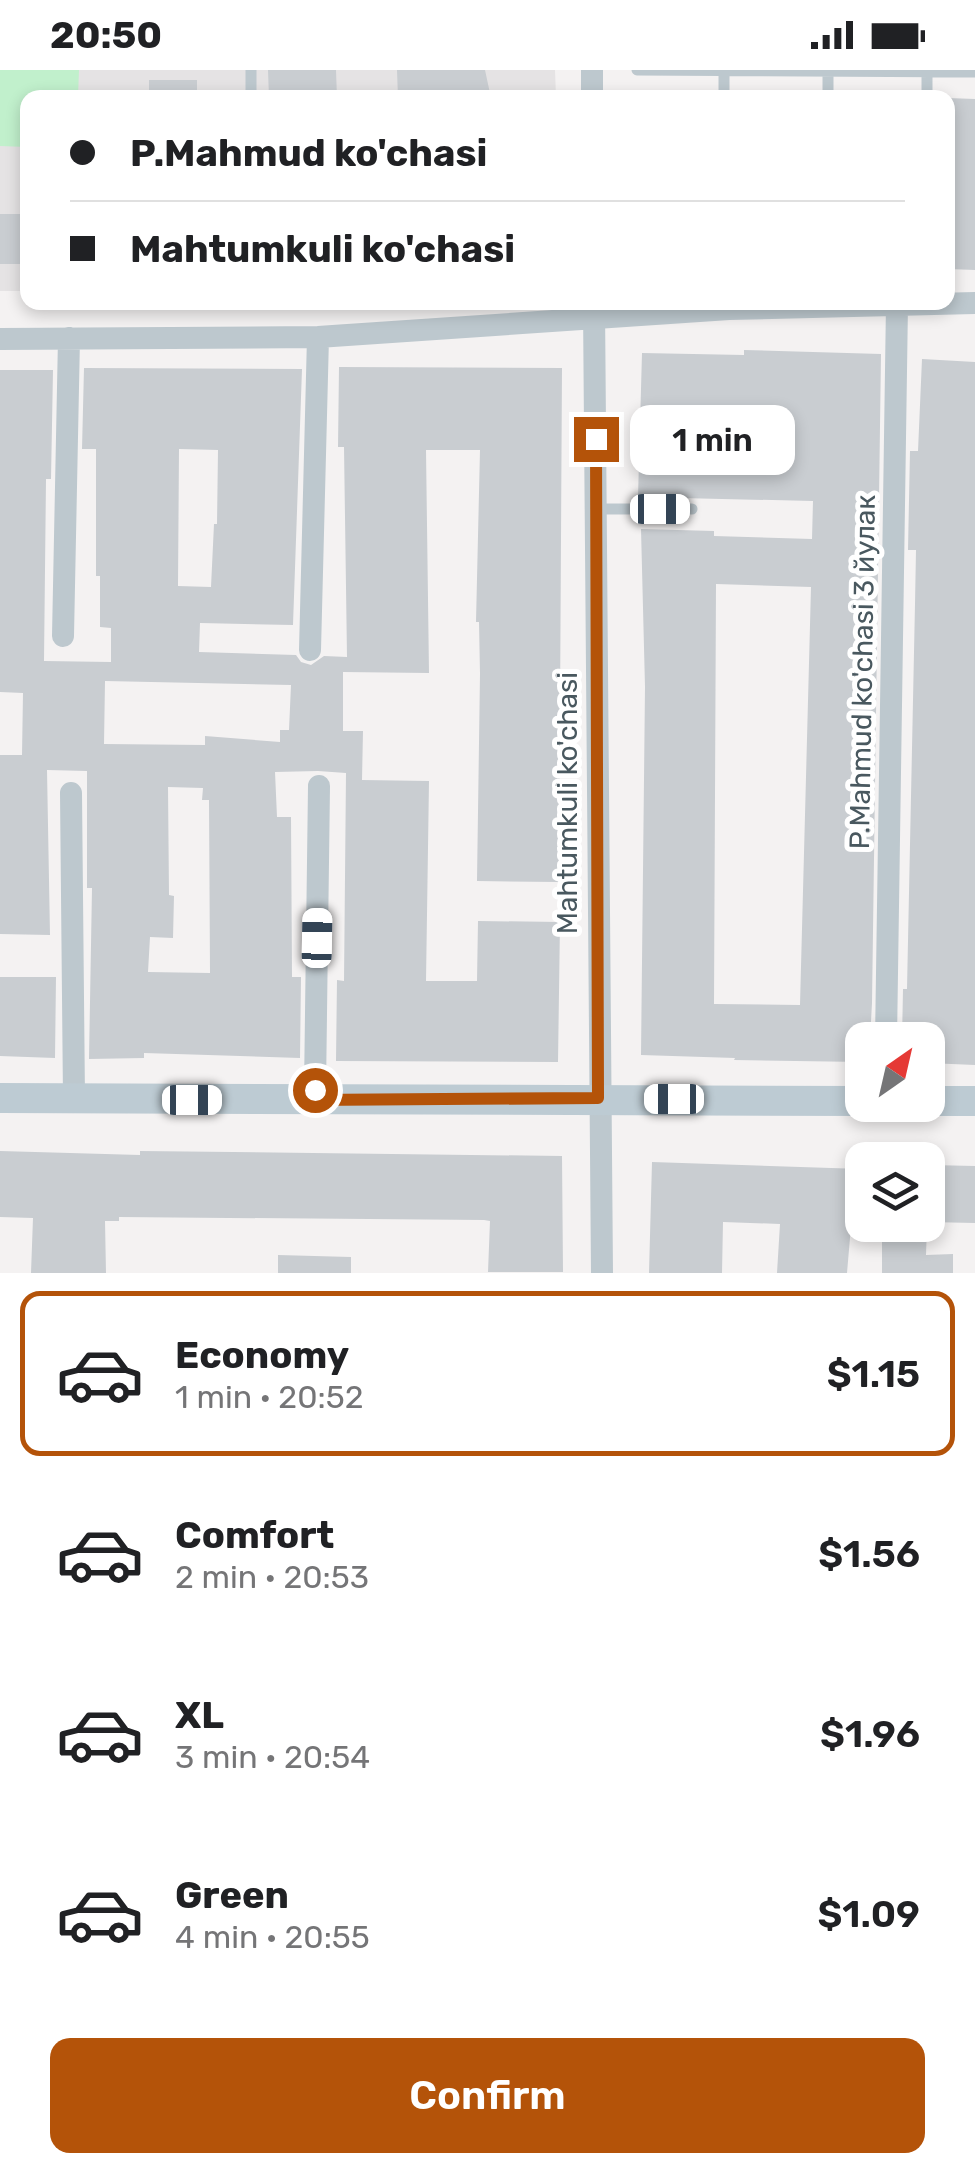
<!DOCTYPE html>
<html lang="en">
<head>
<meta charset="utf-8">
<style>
	:root { --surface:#fff; --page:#f2f2f2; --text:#202124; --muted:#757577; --line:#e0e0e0; --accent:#b45309 }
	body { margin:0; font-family:Rubik,sans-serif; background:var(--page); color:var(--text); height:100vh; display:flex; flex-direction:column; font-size:38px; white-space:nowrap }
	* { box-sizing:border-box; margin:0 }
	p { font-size:32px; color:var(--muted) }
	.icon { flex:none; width:55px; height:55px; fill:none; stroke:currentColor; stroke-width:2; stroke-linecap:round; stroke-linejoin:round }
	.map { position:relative; height:1203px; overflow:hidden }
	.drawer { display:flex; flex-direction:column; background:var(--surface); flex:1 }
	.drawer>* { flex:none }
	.guide { position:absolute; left:20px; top:20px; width:935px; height:220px; border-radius:20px; box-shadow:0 5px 15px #0003; display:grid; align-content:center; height:220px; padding:0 50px; background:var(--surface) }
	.needle { width:65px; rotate:34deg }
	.fabs { position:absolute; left:845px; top:952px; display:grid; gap:20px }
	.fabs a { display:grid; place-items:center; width:100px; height:100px; border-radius:20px; background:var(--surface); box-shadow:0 5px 15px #0003; font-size:50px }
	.end { position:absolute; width:45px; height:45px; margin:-22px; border:12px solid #b45309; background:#fff; box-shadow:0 0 0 5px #fff }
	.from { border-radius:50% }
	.bubble { position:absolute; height:70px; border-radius:20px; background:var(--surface); box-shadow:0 5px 15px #0003; font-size:32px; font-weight:600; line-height:70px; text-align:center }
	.car { position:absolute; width:30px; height:60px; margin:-30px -15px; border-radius:12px; box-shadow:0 0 8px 2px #0007; background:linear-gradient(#fff 24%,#345 0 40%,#fff 0 76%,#345 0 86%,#fff 0) }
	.guide b { display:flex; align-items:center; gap:35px; height:95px; font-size:38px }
	.guide b+b { border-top:2px solid var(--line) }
	.guide i { width:25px; height:25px; background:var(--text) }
	ul { padding:18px 0 0; list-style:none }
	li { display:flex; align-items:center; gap:30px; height:165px; margin:0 20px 15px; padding:0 30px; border:5px solid transparent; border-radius:20px }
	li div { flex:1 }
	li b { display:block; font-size:38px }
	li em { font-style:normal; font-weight:600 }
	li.on { border-color:var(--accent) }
	li>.icon { width:90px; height:90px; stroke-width:1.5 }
	.action { display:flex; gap:20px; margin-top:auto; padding:20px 50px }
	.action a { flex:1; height:115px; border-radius:20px; background:var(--accent); color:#fff; font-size:40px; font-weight:600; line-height:115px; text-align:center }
	.status { display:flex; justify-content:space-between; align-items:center; height:70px; padding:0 50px; background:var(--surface); direction:ltr }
	.status svg { height:28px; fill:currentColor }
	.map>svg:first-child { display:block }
	.education { fill:#e5e3e4 }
	.green { fill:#c1f0cc }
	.building { fill:#c9cdd1; fill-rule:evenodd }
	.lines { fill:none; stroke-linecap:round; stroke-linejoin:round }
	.lane { stroke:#bdc8ce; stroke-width:11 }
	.street { stroke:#bdc8ce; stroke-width:22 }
	.secondary { stroke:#bdcbd3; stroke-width:30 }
	.route { stroke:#b45309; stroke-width:12 }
	.labels { text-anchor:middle; stroke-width:10; stroke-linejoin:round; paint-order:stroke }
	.street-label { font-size:28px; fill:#49585f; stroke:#fff }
</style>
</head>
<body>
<div class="status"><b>20:50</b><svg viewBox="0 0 49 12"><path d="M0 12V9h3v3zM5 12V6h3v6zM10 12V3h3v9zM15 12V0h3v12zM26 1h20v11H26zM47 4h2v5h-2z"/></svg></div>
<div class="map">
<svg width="975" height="1203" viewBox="0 0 975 1203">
	<rect width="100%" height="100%" fill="#f4f2f2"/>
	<path class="education" d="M0,0H555L556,27L28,28L27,221H0Z"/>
	<path class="green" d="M0,0H79L78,27L28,28L27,77L0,76Z"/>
	<path class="building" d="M268,0H336L337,28H269Z
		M397,0H485L491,28H398Z
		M149,10H197V28H149Z
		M948,28L975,29V200L948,199Z
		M0,144H28V194H0Z
		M744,280L881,284L872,933L870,970H862V992L734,990L735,988L641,985L645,617L641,459L714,461V466L812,469L813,431L638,427L642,283L744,285ZM716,514L811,517L800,935L714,934Z
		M922,289L975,292V995L928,993V970H902L903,919H907L915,534L916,480H908L910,381H918Z
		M339,297L562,298L559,812L477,811L480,604L479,552H476L480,380H426L429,603L343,602V661H363L362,710L429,711L426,911H477L478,851L560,852L558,992L336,991L337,910L344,911L346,703L318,701L275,702L277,747H291L292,907H301L300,988L144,983V988L89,989L92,818H87V701L47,700L50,865L0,864V685H22L23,623L0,622V300H53L51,409H46L44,591L111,592V558L100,557V506H96V379H82L84,298L302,299L293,555L200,553L199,582L296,585L301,592L311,595L324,586L347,587L344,377H338ZM179,379L218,380L217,454H214L211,517L178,516ZM105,611L291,615L289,660H280V672L205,666V675L104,674ZM168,717L203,718L202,730H209L210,903L148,902L150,867L173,868L174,826L169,825Z
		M0,907H56L55,988L0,986Z
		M0,1081L140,1085V1081L562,1086L563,1202H488L490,1151L484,1150L119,1147V1151H105L106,1203H31L33,1148L0,1147Z
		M652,1092L862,1099V1157L851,1156L847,1203H777L780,1154L723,1152L722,1203H649Z
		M930,1095L975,1096V1153L928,1152Z
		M882,1155H927L926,1185L953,1184V1203H882Z
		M278,1185L351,1187V1203H278Z"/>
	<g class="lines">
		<path class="lane" d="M251,0V28
			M637,0L975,2
			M724,1V28
			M828,2V28
			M927,2V28
			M596,439H692"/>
		<path class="street" d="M592,28V0
			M594,236L602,1203
			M0,269L318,267L729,239L975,233
			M63,566L69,268
			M310,580L318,267
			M71,723L74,1029
			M886,970L897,234
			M310,1030L315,1020L319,716"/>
		<path class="secondary" d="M0,1028L862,1031
			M928,1031H975"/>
	</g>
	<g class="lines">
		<path class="route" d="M315,1020L310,1030L598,1028L596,369"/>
	</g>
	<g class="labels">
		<g class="street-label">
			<text transform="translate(862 602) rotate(-89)" y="10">P.Mahmud ko'chasi 3 йулак</text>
			<text transform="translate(567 733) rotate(-90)" y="10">Mahtumkuli ko'chasi</text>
		</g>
	</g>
</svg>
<div class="fabs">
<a><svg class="needle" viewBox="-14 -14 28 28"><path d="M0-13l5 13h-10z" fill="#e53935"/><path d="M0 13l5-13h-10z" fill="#757577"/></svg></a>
<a><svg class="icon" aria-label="layers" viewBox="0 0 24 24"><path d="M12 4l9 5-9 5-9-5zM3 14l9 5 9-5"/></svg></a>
</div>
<i class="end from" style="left:315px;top:1020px"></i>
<i class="end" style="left:596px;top:369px"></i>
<div class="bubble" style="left:630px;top:335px;width:165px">1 min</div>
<i class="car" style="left:660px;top:439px;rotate:90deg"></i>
<i class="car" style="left:317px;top:868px;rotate:1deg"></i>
<i class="car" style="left:674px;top:1029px;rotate:270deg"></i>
<i class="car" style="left:192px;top:1030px;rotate:90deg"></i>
<div class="guide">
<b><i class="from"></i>P.Mahmud ko'chasi</b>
<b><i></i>Mahtumkuli ko'chasi</b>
</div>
</div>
<section class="drawer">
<ul>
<li class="on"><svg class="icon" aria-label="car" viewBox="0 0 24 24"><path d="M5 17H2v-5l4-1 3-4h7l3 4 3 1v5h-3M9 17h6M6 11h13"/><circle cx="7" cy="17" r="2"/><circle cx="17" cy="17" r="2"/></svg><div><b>Economy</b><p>1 min · 20:52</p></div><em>$1.15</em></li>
<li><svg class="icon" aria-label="car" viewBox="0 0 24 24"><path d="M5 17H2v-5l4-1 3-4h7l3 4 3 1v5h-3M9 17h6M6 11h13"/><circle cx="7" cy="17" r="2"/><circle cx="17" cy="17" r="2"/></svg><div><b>Comfort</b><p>2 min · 20:53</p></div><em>$1.56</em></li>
<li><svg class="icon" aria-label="car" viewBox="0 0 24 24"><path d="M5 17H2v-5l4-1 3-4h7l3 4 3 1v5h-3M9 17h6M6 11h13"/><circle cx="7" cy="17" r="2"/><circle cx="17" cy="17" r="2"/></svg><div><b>XL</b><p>3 min · 20:54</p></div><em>$1.96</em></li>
<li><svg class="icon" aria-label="car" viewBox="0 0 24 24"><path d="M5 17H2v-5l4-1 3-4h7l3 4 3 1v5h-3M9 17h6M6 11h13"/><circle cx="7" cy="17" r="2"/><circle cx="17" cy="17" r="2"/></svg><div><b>Green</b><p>4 min · 20:55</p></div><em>$1.09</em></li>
</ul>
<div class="action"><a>Confirm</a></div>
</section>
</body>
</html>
